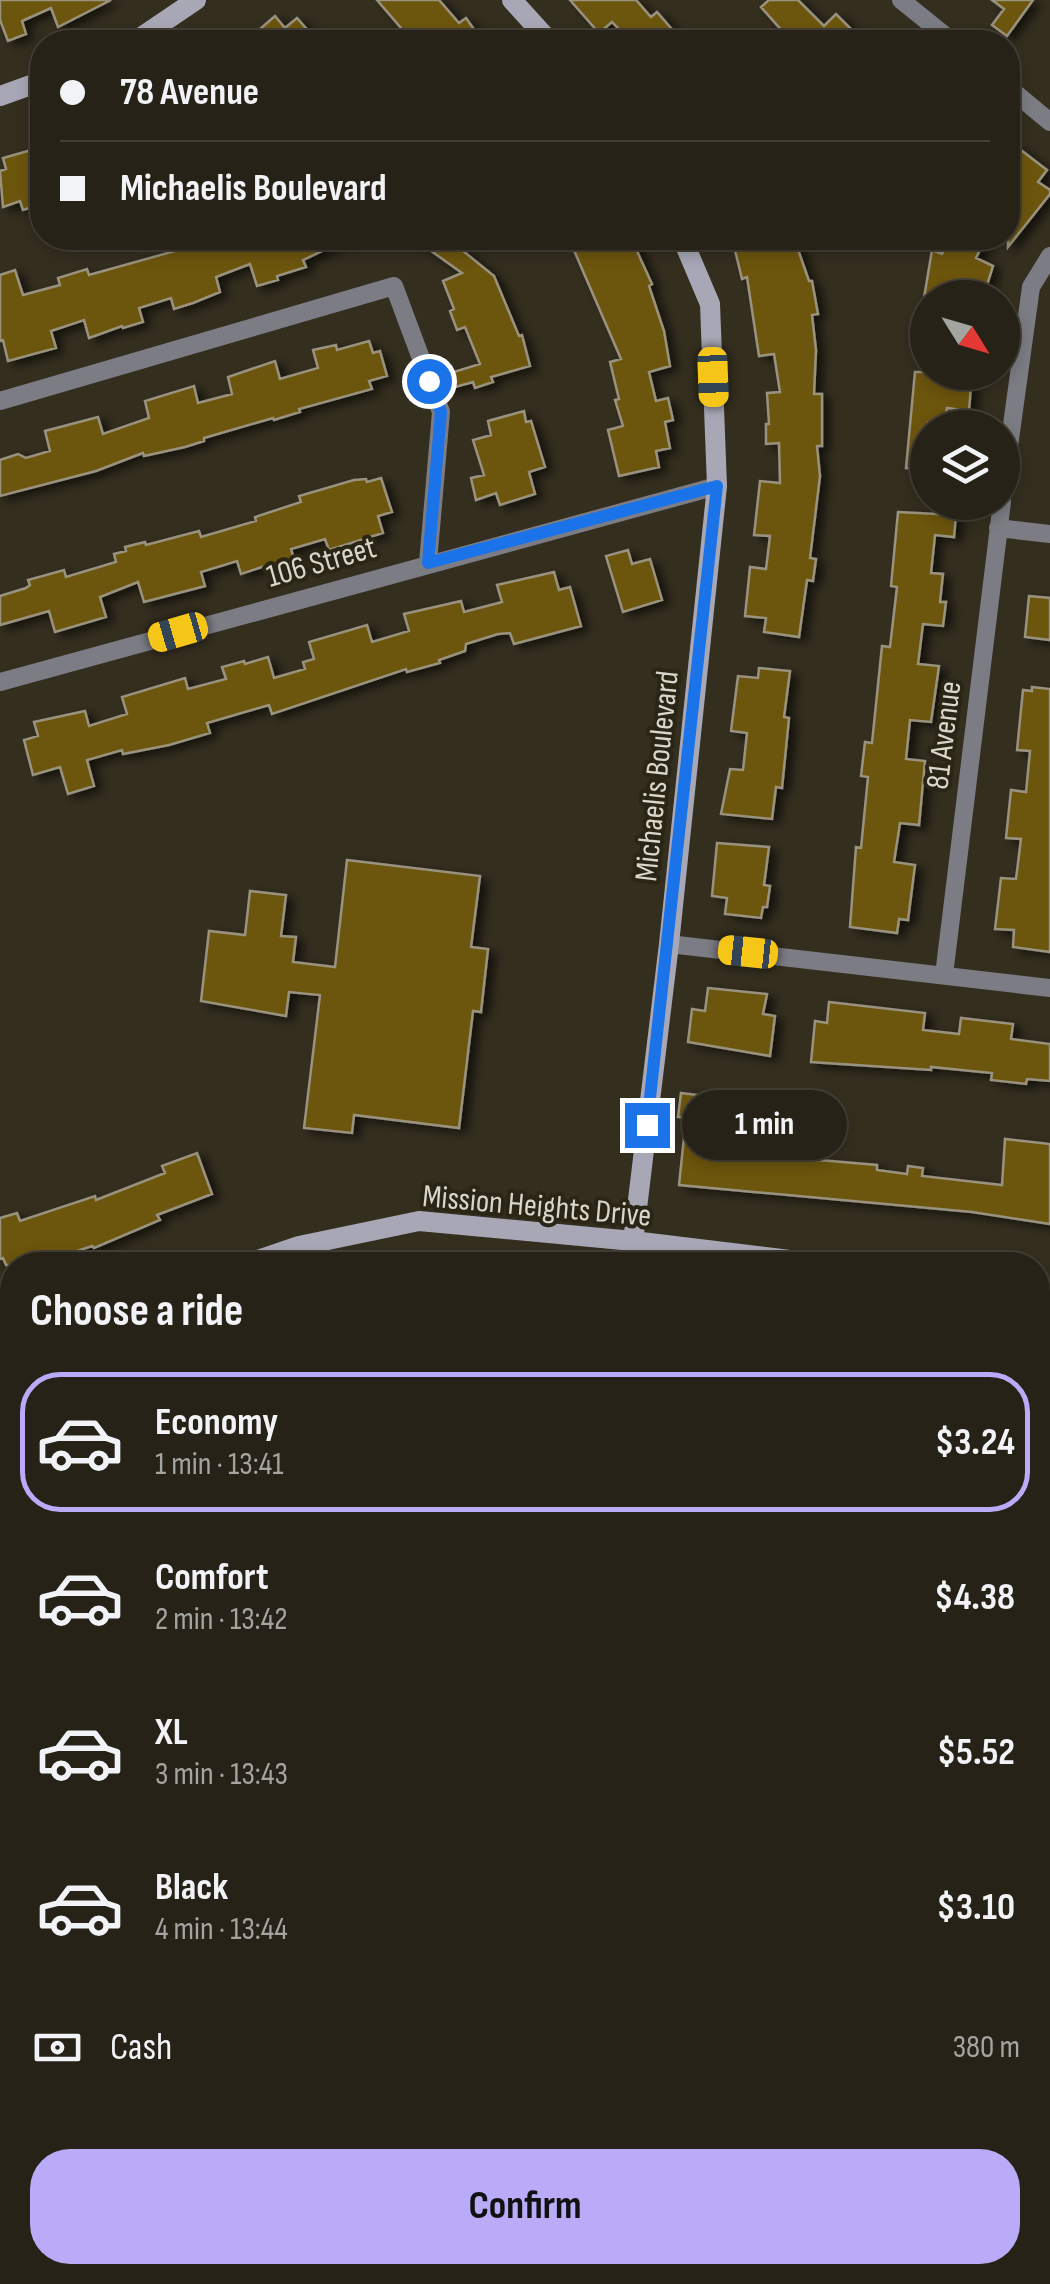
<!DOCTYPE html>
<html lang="en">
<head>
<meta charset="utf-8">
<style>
	:root { --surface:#272217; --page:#332f24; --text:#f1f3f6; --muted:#a4a4a1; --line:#433f36; --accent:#b9abf7 }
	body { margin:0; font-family:"Sofia Sans Condensed",sans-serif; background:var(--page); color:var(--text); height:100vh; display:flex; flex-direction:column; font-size:38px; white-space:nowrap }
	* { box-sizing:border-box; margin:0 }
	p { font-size:32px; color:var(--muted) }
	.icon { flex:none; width:55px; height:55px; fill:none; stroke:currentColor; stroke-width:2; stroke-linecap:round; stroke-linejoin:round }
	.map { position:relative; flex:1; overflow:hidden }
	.drawer { position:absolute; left:0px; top:1252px; width:1050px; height:1032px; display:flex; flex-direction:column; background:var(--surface); border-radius:40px 40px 0 0; box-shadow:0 5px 15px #0003,0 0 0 2px var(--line) }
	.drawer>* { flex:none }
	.guide { position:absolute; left:30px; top:30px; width:990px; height:220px; border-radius:40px; box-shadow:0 5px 15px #0003,0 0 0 2px var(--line); display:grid; align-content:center; height:220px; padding:0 30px; background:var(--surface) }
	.needle { width:65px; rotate:127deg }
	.controls { position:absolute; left:910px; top:280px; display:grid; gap:20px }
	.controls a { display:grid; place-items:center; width:110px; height:110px; border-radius:50%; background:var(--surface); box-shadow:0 5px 15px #0003,0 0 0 2px var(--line); font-size:50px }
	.end { position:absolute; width:45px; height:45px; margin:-22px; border:12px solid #1a73e8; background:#fff; box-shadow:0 0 0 5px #fff }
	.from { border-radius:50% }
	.bubble { position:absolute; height:70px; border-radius:35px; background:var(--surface); box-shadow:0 5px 15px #0003,0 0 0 2px var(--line); font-size:32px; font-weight:700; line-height:70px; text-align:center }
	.car { position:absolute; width:30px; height:60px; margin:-30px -15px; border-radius:12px; box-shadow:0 0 8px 2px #0007; background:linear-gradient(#f5c518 24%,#345 0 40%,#f5c518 0 76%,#345 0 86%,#f5c518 0) }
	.guide b { display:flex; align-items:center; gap:35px; height:95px; font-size:38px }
	.guide b+b { border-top:2px solid var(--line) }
	.guide i { width:25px; height:25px; background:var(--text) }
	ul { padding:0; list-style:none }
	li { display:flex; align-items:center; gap:30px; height:140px; margin:0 20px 15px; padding:0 10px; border:5px solid transparent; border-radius:40px }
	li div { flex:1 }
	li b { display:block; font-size:38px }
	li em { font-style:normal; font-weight:700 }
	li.selected { border-color:var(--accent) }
	li>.icon { width:90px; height:90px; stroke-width:1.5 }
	h2 { padding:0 30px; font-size:45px; line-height:120px }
	.pay { display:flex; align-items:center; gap:25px; height:110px; padding:0 30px; font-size:38px }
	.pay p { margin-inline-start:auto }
	.action { display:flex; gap:20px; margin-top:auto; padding:20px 30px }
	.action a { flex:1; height:115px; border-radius:40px; background:var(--accent); color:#111; font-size:40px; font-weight:700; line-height:115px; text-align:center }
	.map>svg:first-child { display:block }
	.green { fill:#3d5c29 }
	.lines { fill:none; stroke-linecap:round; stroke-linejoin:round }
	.stream { stroke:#061a48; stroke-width:6 }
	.building { fill:#6c5509; stroke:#99927f; stroke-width:2.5; filter:url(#shadow) }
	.street { stroke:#7c7c84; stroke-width:18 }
	.secondary { stroke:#a7a7b5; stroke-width:20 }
	.route { stroke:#1a73e8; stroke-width:12 }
	.labels { text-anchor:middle; stroke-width:8; stroke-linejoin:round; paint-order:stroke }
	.street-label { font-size:32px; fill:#dad6cc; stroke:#2a2515 }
</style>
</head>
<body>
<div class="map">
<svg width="1050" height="2284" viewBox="0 0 1050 2284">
	<defs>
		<filter id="shadow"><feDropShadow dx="7" dy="4" stdDeviation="5" flood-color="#0009"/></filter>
	</defs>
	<rect width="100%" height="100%" fill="#342e1f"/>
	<path class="green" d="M12,1822V2272L214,2273L205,2284H0V1827Z"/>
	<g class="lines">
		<path class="stream" d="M1038,1919L1050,1920
			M0,2257L12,2245"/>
	</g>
	<path class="building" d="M0,0H111L58,27L51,8L22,21L26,34L8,41L0,20Z
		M377,0H439L459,23L466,18L483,42H413Z
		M570,0H636L651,17L657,12L683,42H631L612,22L599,33Z
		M769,0H798L824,26L836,14L864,42H792L761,7Z
		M992,0H1033L1007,36L992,25L1004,9Z
		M275,16L285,28L297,18L318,42H245Z
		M42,147V204L23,210L20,201L3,207L0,171L6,169L3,158Z
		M1017,147L1047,170L1038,182L1050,190V194L1008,247V161Z
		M196,238H349L303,260L306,267L277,276L278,280L257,286L250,264L216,277L220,292L193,303L174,309L171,298L139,308L143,322L123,328L122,326L89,338L84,320L51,331L56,348L8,361L3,340L0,341V275L15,270L23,295L60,285L58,278L87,269L89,275L186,248L184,241Z
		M413,238H447L494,276L519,336L522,335L530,366L491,377L493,382L475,388L473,382L448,389L444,375L480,364L465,327L457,330L450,311L454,309L443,281L462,273Z
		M572,238H631L652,284L649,286L664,331L670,366L649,372L656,401L668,398L673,420L665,422L670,448L656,451L659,467L619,476L608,430L623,426L615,400L619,399L610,362L621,359L573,248L577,246Z
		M732,238H794L809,281H812L818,314L812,315L816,350L814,394H822V446H817L820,476L810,558L816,559L813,581L807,580L799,637L764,632L766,618L745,616L750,567L766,569L770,536L754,535L760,481L780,483L779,443L766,444V424H769L767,393L780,392L774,354L759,356L747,277L742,279Z
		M950,238H986L976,258L993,266L983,298H924L932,250L942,254Z
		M369,341L373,353L380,351L387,376L369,381L372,389L299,409L300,412L274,420L273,418L204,438V441L185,447L144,456L143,453L96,471L0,496V460L18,454L26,458L50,451L45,431L98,417L103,434L149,418L145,401L194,386L198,403L232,394L228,377L275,361L280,379L318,368L313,350L336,345L337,350Z
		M915,372H972L969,411L947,408L945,425L928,423V470L906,468Z
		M524,411L526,422L531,421L545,467L529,472L535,494L500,505L496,493L476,500L471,478L484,475L473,440L491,435L488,421Z
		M381,478L392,512L378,516L383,533L329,550L325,539L291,549L295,562L273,568L271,564L241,574L237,561L201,572L205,586L144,602L138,582L100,597L106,617L55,632L49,611L0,625V596L26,588L30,585L28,580L64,570L66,577L116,562L114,554L126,551L125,547L145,542L146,545L199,531L201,537L256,521L255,517L301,502L299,496L354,480L366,479L367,482Z
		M898,512L956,515L954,537L935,535L931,573L943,574L940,602H946L943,626L923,624L918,664L939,666L931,722L910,720L906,759L925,761L919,825L900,823L894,862L915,865L908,920L899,919L897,933L850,927L856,847L861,848L868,777L861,776L865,742L872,743L882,646L890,647L897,587L891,586Z
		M628,550L632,564L650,559L662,600L623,612L606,556Z
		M554,572L559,590L570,587L581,626L514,644L510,633L498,634L466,644L465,651L439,660L440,663L407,672L406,669L272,714L269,705L207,723L210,733L169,745L123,754L122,750L87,760L94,786L68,794L60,767L33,775L24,740L38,736L34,722L85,711L89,726L127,714L122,697L185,678L188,689L226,679L222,667L244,661L245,664L268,657L274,678L305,669L303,662L314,659L309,642L367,625L372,642L409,631L404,614L461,601L464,612L502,602L497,585Z
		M1029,596L1050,598V640L1025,637Z
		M759,668L790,671L784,717L789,718L782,788L776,787L772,819L721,814L730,769L743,770L747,733L731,731L738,676L758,678Z
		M1032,687L1050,689V952L1013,947L1014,930L995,929L1001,878L1016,879L1021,839L1006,838L1011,790L1026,792L1030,751L1017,750L1023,690L1032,691Z
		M717,843L769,847L764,885L770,886L767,907H763L761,918L725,914L727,898L712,896Z
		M347,860L480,876L471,947L488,949L481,1012L473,1011L459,1128L354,1115L352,1133L304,1128L320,995L289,992L286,1016L201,1001L209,931L245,935L250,891L286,895L281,936L296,937L293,962L335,967Z
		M708,988L767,994L763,1014L775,1016L770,1056L688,1042L692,1009L705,1011Z
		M829,1002L925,1013L923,1030L959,1034L961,1018L1013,1024L1011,1039L1050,1044V1081L1027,1079L1026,1084L991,1080L992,1073L931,1067V1070L811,1062L815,1021L827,1023Z
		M681,1093L706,1096L701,1144L712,1145L711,1151L877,1165V1170L907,1174L908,1166L923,1168L922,1176L1002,1185L1005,1139L1050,1144V1224L972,1212L679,1185L686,1118L678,1117Z
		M197,1153L212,1194L157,1215L160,1220L94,1248L92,1246L36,1265H6L3,1258L0,1259V1218L17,1213L20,1221L95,1196L96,1200L165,1173L162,1166Z"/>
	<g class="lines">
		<path class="street" d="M901,0L953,42
			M1008,87L1050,122
			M0,401L394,286L441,412L428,563
			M1002,497L1031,287L1050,256
			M998,528L1050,534
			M0,682L717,486
			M669,944L1050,988
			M944,975L1002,502
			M630,1265L633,1241
			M1038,1579L1050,1580
			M0,1656L12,1651
			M1038,2136L1050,2135
			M522,2284L550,2276"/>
		<path class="secondary" d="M512,0L550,42
			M134,42L196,0
			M0,96L42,81
			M633,1241L669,944L717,486L710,304L682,238
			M243,1265L299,1246L419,1221L633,1241L831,1265
			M1038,1290L1050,1291
			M0,1349L12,1344"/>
	</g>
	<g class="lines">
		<path class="route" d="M429,381L441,412L428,563L717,486L647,1125"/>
	</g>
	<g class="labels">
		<g class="street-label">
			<text transform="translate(321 561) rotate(-16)" y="11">106 Street</text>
			<text transform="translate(943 735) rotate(-83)" y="11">81 Avenue</text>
			<text transform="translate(656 776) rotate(-84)" y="11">Michaelis Boulevard</text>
			<text transform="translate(537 1205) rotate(5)" y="11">Mission Heights Drive</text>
		</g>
	</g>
</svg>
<div class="controls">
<a><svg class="needle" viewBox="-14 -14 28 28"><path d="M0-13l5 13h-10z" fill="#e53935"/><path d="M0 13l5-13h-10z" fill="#a4a4a1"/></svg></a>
<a><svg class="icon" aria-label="layers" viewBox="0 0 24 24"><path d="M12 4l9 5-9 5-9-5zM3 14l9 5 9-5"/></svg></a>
</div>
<i class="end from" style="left:429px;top:381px"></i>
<i class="end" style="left:647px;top:1125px"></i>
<div class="bubble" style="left:682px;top:1090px;width:165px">1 min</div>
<i class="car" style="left:713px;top:377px;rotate:178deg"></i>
<i class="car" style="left:178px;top:632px;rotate:254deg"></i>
<i class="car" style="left:748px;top:952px;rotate:276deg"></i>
<div class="guide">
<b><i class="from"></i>78 Avenue</b>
<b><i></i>Michaelis Boulevard</b>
</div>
<section class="drawer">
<h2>Choose a ride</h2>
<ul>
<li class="selected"><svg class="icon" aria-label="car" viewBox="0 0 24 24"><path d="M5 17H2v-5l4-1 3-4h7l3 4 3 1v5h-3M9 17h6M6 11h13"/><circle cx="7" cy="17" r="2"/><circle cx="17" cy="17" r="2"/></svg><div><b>Economy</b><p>1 min · 13:41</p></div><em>$3.24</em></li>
<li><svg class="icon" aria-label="car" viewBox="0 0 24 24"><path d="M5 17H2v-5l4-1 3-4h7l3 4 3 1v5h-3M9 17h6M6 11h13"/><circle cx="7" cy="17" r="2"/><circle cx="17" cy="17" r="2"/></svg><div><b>Comfort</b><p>2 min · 13:42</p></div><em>$4.38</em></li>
<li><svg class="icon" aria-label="car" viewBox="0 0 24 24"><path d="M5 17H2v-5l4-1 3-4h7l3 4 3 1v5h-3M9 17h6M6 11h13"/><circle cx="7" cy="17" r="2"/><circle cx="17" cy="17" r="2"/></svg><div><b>XL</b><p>3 min · 13:43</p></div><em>$5.52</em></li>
<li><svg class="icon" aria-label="car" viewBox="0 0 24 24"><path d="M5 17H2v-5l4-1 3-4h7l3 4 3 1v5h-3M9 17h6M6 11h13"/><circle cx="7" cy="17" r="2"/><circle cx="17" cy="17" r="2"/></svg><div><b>Black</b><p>4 min · 13:44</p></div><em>$3.10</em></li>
</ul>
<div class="pay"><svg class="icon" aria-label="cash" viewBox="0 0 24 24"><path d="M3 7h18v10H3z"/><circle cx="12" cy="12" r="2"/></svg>Cash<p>380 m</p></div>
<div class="action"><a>Confirm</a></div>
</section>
</div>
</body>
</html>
